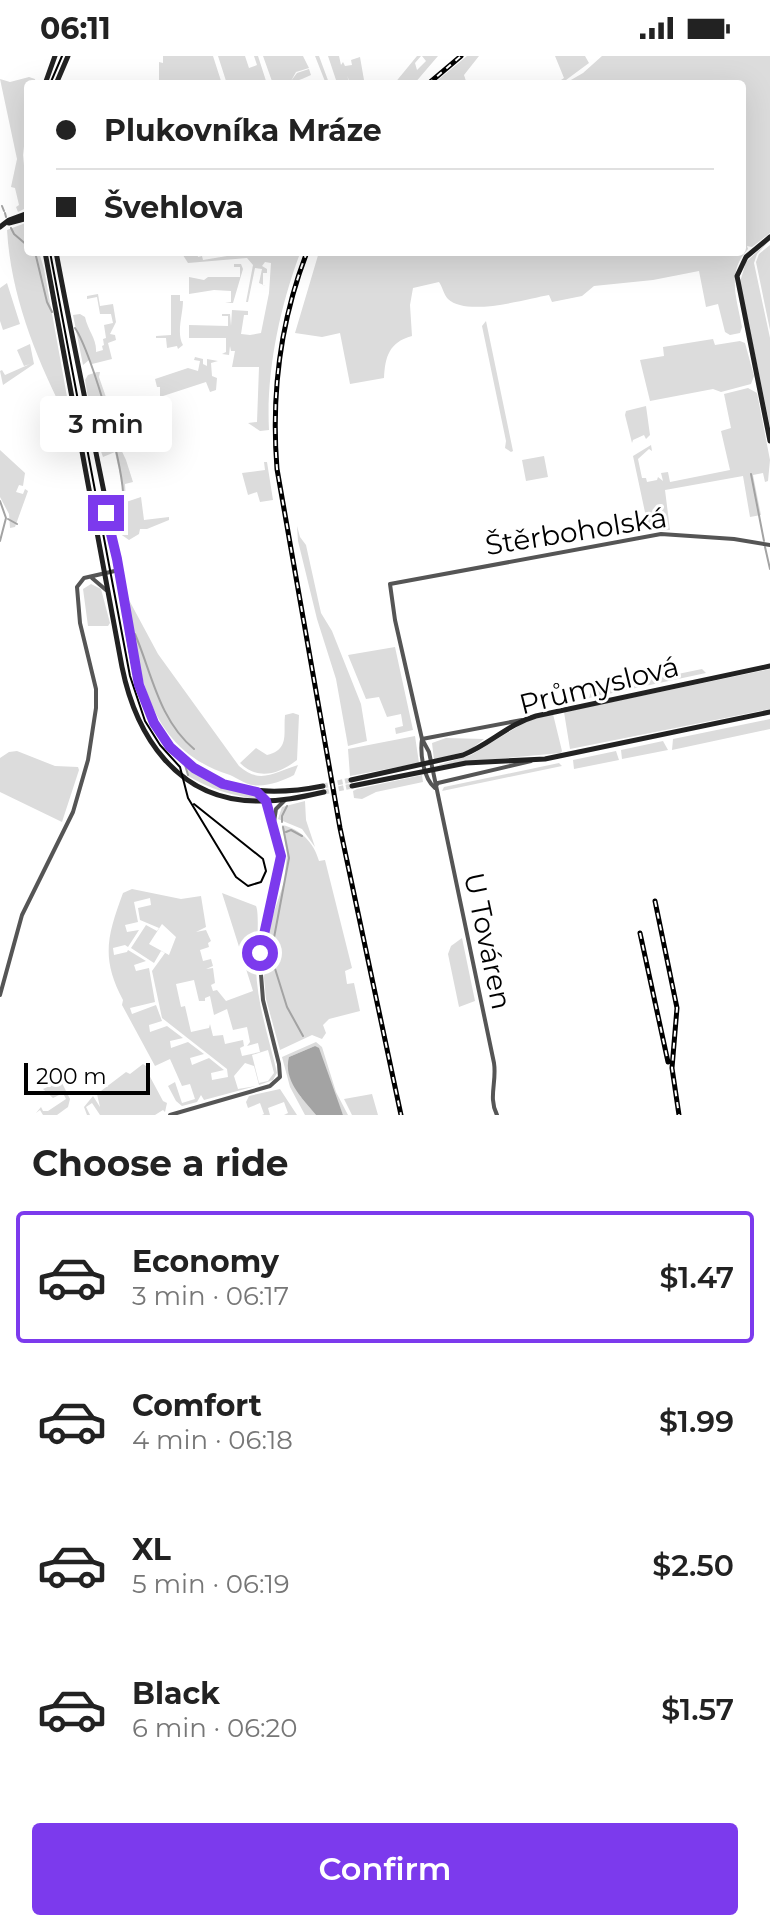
<!DOCTYPE html>
<html lang="en">
<head>
<meta charset="utf-8">
<style>
	:root { --surface:#fff; --page:#f6f6f6; --text:#222; --muted:#767676; --line:#e0e0e0; --accent:#7c3aed }
	body { margin:0; font-family:Montserrat,sans-serif; background:var(--page); color:var(--text); height:100vh; display:flex; flex-direction:column; font-size:30px; white-space:nowrap }
	* { box-sizing:border-box; margin:0 }
	p { font-size:26px; color:var(--muted) }
	.icon { flex:none; width:44px; height:44px; fill:none; stroke:currentColor; stroke-width:2; stroke-linecap:round; stroke-linejoin:round }
	.map { position:relative; height:1059px; overflow:hidden }
	.panel { display:flex; flex-direction:column; background:var(--surface); flex:1 }
	.panel>* { flex:none }
	.top-card { position:absolute; left:24px; top:24px; width:722px; height:176px; border-radius:8px; box-shadow:0 8px 32px #0002; display:grid; align-content:center; height:176px; padding:0 32px; background:var(--surface) }
	.scale { position:absolute; left:24px; bottom:20px; width:126px; box-sizing:border-box; padding-left:8px; border:4px solid #000; border-top:0; font-size:22px; line-height:28px; white-space:nowrap; color:#000; -webkit-text-stroke:6px #fff; paint-order:stroke }
	.end { position:absolute; width:36px; height:36px; margin:-18px; border:10px solid #7c3aed; background:#fff; box-shadow:0 0 0 4px #fff }
	.from { border-radius:50% }
	.bubble { position:absolute; height:56px; border-radius:8px; background:var(--surface); box-shadow:0 8px 32px #0002; font-size:26px; font-weight:600; line-height:56px; text-align:center }
	.top-card b { display:flex; align-items:center; gap:28px; height:76px; font-size:30px }
	.top-card b+b { border-top:2px solid var(--line) }
	.top-card i { width:20px; height:20px; background:var(--text) }
	ul { padding:0; list-style:none }
	li { display:flex; align-items:center; gap:24px; height:132px; margin:0 16px 12px; padding:0 16px; border:4px solid transparent; border-radius:8px }
	li div { flex:1 }
	li b { display:block; font-size:30px }
	li em { font-style:normal; font-weight:600 }
	li.current { border-color:var(--accent) }
	li>.icon { width:72px; height:72px; stroke-width:1.5 }
	h2 { padding:0 32px; font-size:36px; line-height:96px }
	.button { display:flex; gap:16px; margin-top:auto; padding:16px 32px }
	.button a { flex:1; height:92px; border-radius:8px; background:var(--accent); color:#fff; font-size:32px; font-weight:600; line-height:92px; text-align:center }
	.status { display:flex; justify-content:space-between; align-items:center; height:56px; padding:0 40px; background:var(--surface); direction:ltr }
	.status svg { height:22px; fill:currentColor }
	.map>svg:first-child { display:block }
	.green { fill:#dcdcdc; fill-rule:evenodd }
	.water { fill:#a3a3a3 }
	.lines { fill:none; stroke-linecap:round; stroke-linejoin:round }
	.stream { stroke:#a3a3a3; stroke-width:2 }
	.secondary-tunnel { stroke:#d9d9d9; stroke-width:5; stroke-dasharray:5 2.5; stroke-linecap:butt }
	.tertiary { stroke:#555; stroke-width:4 }
	.secondary { stroke:#222; stroke-width:5 }
	.tram { stroke:#000; stroke-width:2 }
	.rail-casing { stroke:#000; stroke-width:5 }
	.rail { stroke:#fff; stroke-width:2; stroke-dasharray:6; stroke-linecap:butt }
	.route { stroke:#7c3aed; stroke-width:10 }
	.labels { text-anchor:middle; stroke-width:6; stroke-linejoin:round; paint-order:stroke }
	.street-label { font-size:28px; fill:#000; stroke:#fff }
</style>
</head>
<body>
<div class="status"><b>06:11</b><svg viewBox="0 0 49 12"><path d="M0 12V9h3v3zM5 12V6h3v6zM10 12V3h3v9zM15 12V0h3v12zM26 1h20v11H26zM47 4h2v5h-2z"/></svg></div>
<div class="map">
<svg width="770" height="1059" viewBox="0 0 770 1059">
	<rect width="100%" height="100%" fill="#fff"/>
	<path class="green" d="M163,0H213L222,28L218,25L211,28H159V6L163,7Z
		M218,0H245L249,12L257,9L254,0H258L267,28H227Z
		M263,0H303L309,12L296,16L291,25L297,17L309,13L311,19L302,23L304,28L302,23L299,24L301,28H273Z
		M315,0H319L329,27L336,24L328,0H339L341,9L343,6L345,10L352,9L351,4L360,1L364,24L360,28H351L347,20L350,28H326Z
		M417,0H421L415,7L417,14L426,5L422,0H438L414,28H394Z
		M467,0H479L464,19L466,25L463,28H433Z
		M555,0H585L589,7L566,24L555,28L564,22Z
		M602,0H770V177L752,191L747,190L748,193C726,216 737,243 742,271L740,277L730,279L725,276L718,248L706,251L699,215L653,224L594,230L582,240L552,246L549,239C526,243 467,261 448,243C444,239 442,230 439,226L413,232L410,249L412,280C389,286 385,301 384,322L350,328L340,277L322,281L295,277L319,196H742V28H564L583,17Z
		M29,21L35,23L36,28H28V56L23,99L28,151L18,156L16,151L19,149L15,132L11,131L17,103L0,23L10,26Z
		M28,166V196H39L44,213L73,374C40,312 11,244 7,174Z
		M770,184L757,198L754,207L770,282V371L740,226L746,206Z
		M770,189V274L756,206L759,198Z
		M181,196H197L198,201L202,200L203,204L251,196H297L299,200C279,254 266,318 269,374L260,375L248,367L257,366L259,311H232L235,295H231L230,290L229,299L222,298L226,296V282H189V269L228,270V260H222V258H230L231,270L232,254L248,255V259H244L241,278L250,279L261,277L269,237L271,207L265,206L262,210L267,213V217H263V229L266,230L259,227L262,213L255,212L248,246H246L253,209L247,202L188,207Z
		M234,208H241L243,213L233,247H225L231,246V235L214,234L189,238V221L204,224L208,221H240V211H234Z
		M7,227L20,268L3,274L0,265V232Z
		M98,238L100,250L113,248L116,266L110,278L115,279L116,284L108,287L112,303L92,308L89,304L83,309L73,259L80,258L85,261C88,275 97,283 96,296L103,294L102,290L104,289L103,283L106,282L104,269L113,267L111,258H100L97,241L87,243V240Z
		M171,239H180V245H183C183,258 176,277 183,289L178,293L177,290L167,292L166,282H156V280L171,279Z
		M486,265L513,395L511,396L505,392L506,385L482,270Z
		M713,283L715,289L740,285L745,287L754,320L751,328L721,336L713,333L650,345L640,304L664,300L663,291Z
		M30,288L34,308L3,329L0,315L2,314L5,319L30,308L24,310L17,294Z
		M195,301L203,303V308L207,310V303L218,305L211,307L212,320L217,322L216,334L210,336L206,326L160,341V331H157L155,323L188,312L198,315L200,305L194,304Z
		M97,316H100L99,321L107,344L114,342L121,364L113,367L111,372L126,404L133,426L125,428L126,446L141,441L144,464L169,461V464L147,473H140L139,478L129,484L116,475L110,452L113,455C131,443 118,414 115,396L103,401L94,376L85,324L88,319Z
		M748,332L757,337L770,404L768,425L765,426L763,417L753,419L761,459L750,461L743,420L665,434L670,474L649,475L633,400L651,389L652,395L649,393L638,403L642,422H646L647,426L657,424L658,421L663,425L661,417L668,416L670,426L730,414L721,375L731,372L724,338Z
		M646,350L650,379L646,383L644,379L633,384L632,387L625,359L626,355Z
		M0,394L25,417L23,430L19,429L16,436L23,438L25,433L28,435L15,471L10,472L9,458L0,441Z
		M544,400L548,421L526,425L522,404Z
		M264,406H267L273,444L260,446L257,436L248,439L242,417L265,414Z
		M297,470L300,481L306,489L321,557L332,575L361,648L367,685L348,690L336,623L317,563L298,485Z
		M91,528L101,533L110,567L108,570H88L83,533Z
		M129,544L158,598L239,710C260,729 275,716 298,709L294,719C283,725 266,731 253,729C245,728 237,722 230,719C149,694 138,619 129,544Z
		M395,591L413,674L396,678L395,672L403,670L401,658L387,661L379,641L366,643L348,599Z
		M702,613L706,617L589,642L591,636Z
		M770,613V653L570,693L564,656Z
		M293,657L299,659L297,704C279,718 258,725 240,707L256,692L267,699C290,693 283,678 285,659Z
		M553,658L562,695L561,697L462,706L435,710L471,699L527,665Z
		M770,663V673L672,694L673,683Z
		M415,680L419,707L350,720L348,693Z
		M446,682L484,683L470,694L434,704L432,687Z
		M663,685L668,694L622,703L621,694Z
		M17,695L55,710L78,711L79,714L62,766L0,736V702L9,696Z
		M616,695L619,704L574,713L573,704Z
		M559,707L562,710L442,735L444,731Z
		M185,709L219,728L256,738V743C231,739 210,733 188,720Z
		M422,719L423,726L376,736L362,743L354,742L353,735L357,733Z
		M305,745L306,764L315,791L302,773L278,763L282,751Z
		M282,769C301,773 314,787 319,805L325,804L352,912L345,915L347,928L354,927L360,955L329,963L323,969L326,977L322,983L312,979L280,994L266,943L264,922L266,880L284,826L287,798Z
		M132,833L181,843L201,840L206,871L196,876L206,874L211,885L208,887L209,891L200,894L203,905L211,903L213,910L206,913L213,912L215,927L211,929L213,935L217,934L226,945L253,935L222,837L256,850C260,858 256,899 256,912C257,948 269,982 277,1017L273,1024L259,1029L254,1010L245,1007L234,1020L238,1033L256,1030L204,1044L201,1039L197,1046L182,1050L176,1045L168,1030L175,1026L182,1047L195,1043L190,1028L182,1030L170,1003L155,1010L122,949L123,944C101,903 107,880 123,837ZM150,842L151,849L138,852L140,864L159,872L157,875L146,869L131,892L154,907L161,895L165,897L152,915L162,962L227,1013L228,1021L212,1024L211,1017L224,1014L209,1002L192,1009L190,1002L204,998L188,986L171,992L170,985L183,982L167,970L150,976L149,969L162,965L156,949L132,958L130,952L155,946L149,912L136,915L134,909L146,905L128,894L127,896L114,899L113,892L125,889L128,891L139,874L127,876L125,869L138,866L134,846ZM162,868L176,881L169,899L149,888ZM194,924L199,945H205V942L210,940L214,959L227,953L233,974L247,971L250,986L247,990L258,987L260,996L242,1000L240,992L244,990L243,984L225,988L223,979L213,980L210,968L209,972L191,976L185,950L181,951L176,928ZM268,994L274,1017L268,1025L259,1027L252,999Z
		M462,882L475,945L459,951L448,898L451,890Z
		M316,986L322,991L336,1036L348,1059H343L315,990L289,1001L300,1040L316,1059H305L290,1031L282,1001Z
		M143,1008L149,1012L148,1017L163,1045L167,1047L165,1056L163,1054L155,1059H100L92,1047L86,1051L90,1059H87L84,1051L93,1040L100,1051L97,1038L126,1016L130,1018Z
		M61,1025L70,1043L68,1051L57,1059H43L40,1054L36,1057L41,1051L43,1055H48L66,1043L63,1037L53,1042L43,1033Z
		M280,1033L297,1059H284L288,1057L284,1046L268,1052L270,1059H262L264,1058L260,1047L248,1052L246,1046L249,1040Z
		M372,1038L378,1059H352L344,1043Z"/>
	<path class="water" d="M315,990L319,992L343,1059H316C302,1042 283,1024 289,1001Z"/>
	<g class="lines">
		<path class="stream" d="M2,150L4,155
			M5,157L6,161
			M11,172L14,178L28,190
			M35,196L47,246L52,256
			M75,272C92,297 127,419 123,448C122,455 119,459 114,464
			M751,418L764,485
			M0,445L6,462L0,485
			M8,463L17,468
			M765,491L770,513
			M135,578C152,618 159,664 194,693
			M185,709L188,719
			M282,766V760L287,750
			M286,776L291,774L302,780
			M267,887L287,951L303,980
			M273,887L289,802L283,771"/>
		<path class="secondary-tunnel" d="M323,730L351,724
			M324,736L352,730"/>
		<path class="tertiary" d="M92,522L106,534
			M422,683L429,696L494,1007C497,1026 488,1041 497,1059
			M422,683L522,664
			M436,730L438,727L531,705
			M435,732C423,722 420,697 422,683L395,564L390,528L661,478L734,483L770,489
			M274,766L276,753L286,743
			M0,939L22,859L73,756L88,704L96,652V633L80,567L77,531L84,522L119,514
			M170,1059L270,1030L280,1021L279,1008L263,944L260,906L263,875L281,800L266,745L257,736"/>
		<path class="secondary" d="M45,28L55,0
			M56,28L68,0
			M9,167L28,162
			M0,171L9,164L28,157
			M770,181L746,201L737,220L770,385
			M45,196L122,611C136,680 177,744 256,745C279,746 302,741 324,736
			M56,196C75,298 97,399 117,501C129,564 127,641 171,692C211,738 268,741 323,730
			M351,724L463,699C489,689 508,668 536,660L770,610
			M352,730L466,707L545,703L770,656"/>
		<path class="tram" d="M50,28L62,0
			M50,196L130,620L145,665L160,689L180,711L188,742L236,821L248,830L261,826L266,815L263,803L194,748"/>
		<g class="rail-casing">
			<path id="rail" d="M428,28L461,0
				M307,196C280,266 271,338 277,413L340,772L401,1059
				M655,845L677,952L672,1012L679,1059
				M640,877L668,1006"/>
		</g>
		<use href="#rail" class="rail"/>
	</g>
	<g class="lines">
		<path class="route" d="M106,457L117,503L139,629L154,667L170,691L194,712L223,728L257,736L266,745L281,800L260,897"/>
	</g>
	<g class="labels">
		<g class="street-label">
			<text transform="translate(576 475) rotate(-9)" y="10">Štěrboholská</text>
			<text transform="translate(599 629) rotate(-14)" y="10">Průmyslová</text>
			<text transform="translate(488 885) rotate(78)" y="10">U Továren</text>
		</g>
	</g>
</svg>
<div class="scale">200 m</div>
<i class="end from" style="left:260px;top:897px"></i>
<i class="end" style="left:106px;top:457px"></i>
<div class="bubble" style="left:40px;top:340px;width:132px">3 min</div>
<div class="top-card">
<b><i class="from"></i>Plukovníka Mráze</b>
<b><i></i>Švehlova</b>
</div>
</div>
<section class="panel">
<h2>Choose a ride</h2>
<ul>
<li class="current"><svg class="icon" aria-label="car" viewBox="0 0 24 24"><path d="M5 17H2v-5l4-1 3-4h7l3 4 3 1v5h-3M9 17h6M6 11h13"/><circle cx="7" cy="17" r="2"/><circle cx="17" cy="17" r="2"/></svg><div><b>Economy</b><p>3 min · 06:17</p></div><em>$1.47</em></li>
<li><svg class="icon" aria-label="car" viewBox="0 0 24 24"><path d="M5 17H2v-5l4-1 3-4h7l3 4 3 1v5h-3M9 17h6M6 11h13"/><circle cx="7" cy="17" r="2"/><circle cx="17" cy="17" r="2"/></svg><div><b>Comfort</b><p>4 min · 06:18</p></div><em>$1.99</em></li>
<li><svg class="icon" aria-label="car" viewBox="0 0 24 24"><path d="M5 17H2v-5l4-1 3-4h7l3 4 3 1v5h-3M9 17h6M6 11h13"/><circle cx="7" cy="17" r="2"/><circle cx="17" cy="17" r="2"/></svg><div><b>XL</b><p>5 min · 06:19</p></div><em>$2.50</em></li>
<li><svg class="icon" aria-label="car" viewBox="0 0 24 24"><path d="M5 17H2v-5l4-1 3-4h7l3 4 3 1v5h-3M9 17h6M6 11h13"/><circle cx="7" cy="17" r="2"/><circle cx="17" cy="17" r="2"/></svg><div><b>Black</b><p>6 min · 06:20</p></div><em>$1.57</em></li>
</ul>
<div class="button"><a>Confirm</a></div>
</section>
</body>
</html>
